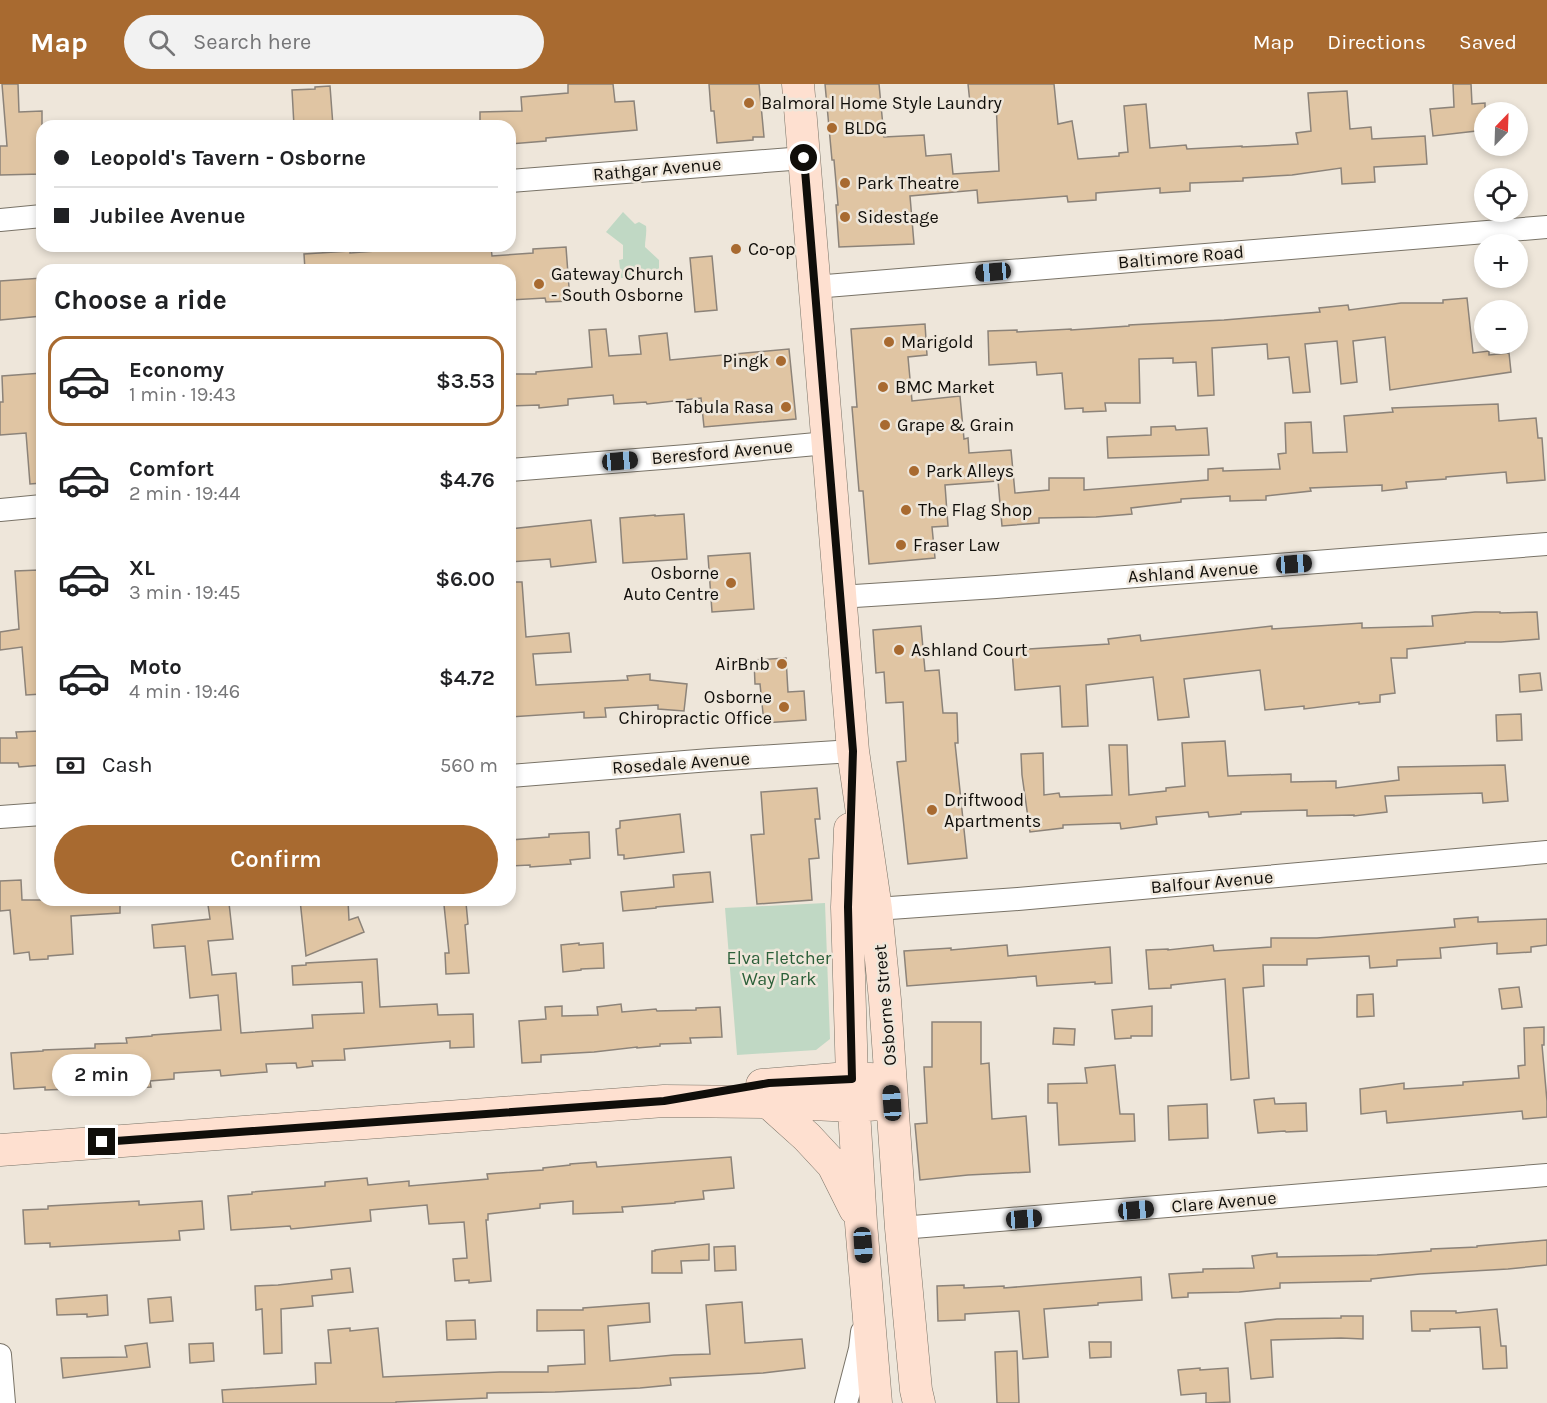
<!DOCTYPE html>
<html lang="en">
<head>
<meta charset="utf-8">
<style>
	:root { --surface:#fff; --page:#f2f2f2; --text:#202124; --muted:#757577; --line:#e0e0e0; --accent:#a86a30 }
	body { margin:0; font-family:Karla,sans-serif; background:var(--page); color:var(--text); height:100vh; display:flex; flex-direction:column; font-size:22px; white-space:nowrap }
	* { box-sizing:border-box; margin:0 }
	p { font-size:20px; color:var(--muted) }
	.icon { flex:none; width:33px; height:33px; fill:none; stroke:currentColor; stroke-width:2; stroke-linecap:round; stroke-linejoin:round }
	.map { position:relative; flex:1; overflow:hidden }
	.details { position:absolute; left:36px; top:180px; width:480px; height:642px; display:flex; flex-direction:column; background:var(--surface); border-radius:18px; box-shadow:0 3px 9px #0003 }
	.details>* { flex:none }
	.hud { position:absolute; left:36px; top:36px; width:480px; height:132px; border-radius:18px; box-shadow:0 3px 9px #0003; display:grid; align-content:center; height:132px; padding:0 18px; background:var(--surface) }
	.needle { width:39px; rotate:23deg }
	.tools { position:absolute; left:1474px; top:18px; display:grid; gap:12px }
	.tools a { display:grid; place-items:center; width:54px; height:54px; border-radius:50%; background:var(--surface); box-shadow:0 3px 9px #0003; font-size:30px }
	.end { position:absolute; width:27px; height:27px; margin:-14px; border:8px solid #100e0a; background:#fff; box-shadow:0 0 0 3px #fff }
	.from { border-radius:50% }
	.bubble { position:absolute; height:42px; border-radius:21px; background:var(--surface); box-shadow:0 3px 9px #0003; font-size:20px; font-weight:600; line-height:42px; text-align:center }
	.car { position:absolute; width:18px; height:36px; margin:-18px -9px; border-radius:8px; box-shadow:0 0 4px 2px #0007; background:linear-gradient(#222 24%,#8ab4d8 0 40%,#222 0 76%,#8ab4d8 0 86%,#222 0) }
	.hud b { display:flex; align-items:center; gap:21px; height:57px; font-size:22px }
	.hud b+b { border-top:2px solid var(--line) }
	.hud i { width:15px; height:15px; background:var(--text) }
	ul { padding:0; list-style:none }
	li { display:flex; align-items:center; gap:18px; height:90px; margin:0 12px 9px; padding:0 6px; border:3px solid transparent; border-radius:18px }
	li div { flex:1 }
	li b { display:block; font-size:22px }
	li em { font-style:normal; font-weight:600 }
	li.on { border-color:var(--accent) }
	li>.icon { width:54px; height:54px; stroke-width:1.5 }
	h2 { padding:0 18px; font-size:27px; line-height:72px }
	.pay { display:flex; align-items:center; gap:15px; height:66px; padding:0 18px; font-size:22px }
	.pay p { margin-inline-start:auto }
	.action { display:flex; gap:12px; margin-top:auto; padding:12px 18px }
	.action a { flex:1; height:69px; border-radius:36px; background:var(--accent); color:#fff; font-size:24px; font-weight:600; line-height:69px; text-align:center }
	header { display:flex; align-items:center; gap:36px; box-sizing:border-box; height:84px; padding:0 30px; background:var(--accent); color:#fff }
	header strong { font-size:28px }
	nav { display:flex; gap:33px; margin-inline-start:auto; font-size:21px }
	.search { width:420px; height:54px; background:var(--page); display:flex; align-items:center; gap:15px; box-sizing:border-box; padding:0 21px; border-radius:33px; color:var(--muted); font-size:22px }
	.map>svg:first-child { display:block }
	.green { fill:#c0d8c4 }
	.building { fill:#e0c5a3; stroke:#8c8379; stroke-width:1.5 }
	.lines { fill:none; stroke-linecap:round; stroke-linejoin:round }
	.street-casing { stroke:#797367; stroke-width:24 }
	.secondary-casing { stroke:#797367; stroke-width:33 }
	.street { stroke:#fff; stroke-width:22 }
	.secondary { stroke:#fee0d0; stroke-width:32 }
	.route { stroke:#100e0a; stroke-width:8 }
	.poi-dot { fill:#a86a30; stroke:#eee6da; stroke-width:2 }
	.labels { text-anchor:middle; stroke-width:5; stroke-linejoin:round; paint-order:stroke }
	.poi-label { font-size:18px; fill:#100e0a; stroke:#eee6da; text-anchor:start }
	.street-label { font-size:18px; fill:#100e0a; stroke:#eee6da }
	.park-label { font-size:18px; fill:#2b5f39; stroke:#eee6da }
</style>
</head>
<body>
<header>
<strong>Map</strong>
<div class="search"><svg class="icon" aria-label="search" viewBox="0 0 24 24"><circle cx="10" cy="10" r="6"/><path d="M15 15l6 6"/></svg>Search here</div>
<nav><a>Map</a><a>Directions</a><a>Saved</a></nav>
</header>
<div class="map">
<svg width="1547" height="1319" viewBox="0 0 1547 1319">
	<rect width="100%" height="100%" fill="#eee6da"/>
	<path class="green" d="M623,128L635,140L639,138L646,142C647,149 645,156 645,163L659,176V191L621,194L619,176L623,175V161L606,148Z
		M825,819L830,955L816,966L737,971L725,824Z"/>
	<path class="building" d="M2,0H18L19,28L42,27V90L0,91V62H7Z
		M568,0H613L615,18L634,17L637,46L546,54V57L510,60V42H480V28L522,27L521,13L568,9Z
		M709,0H759L764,53H753V56L717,59L714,27H711Z
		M825,0H879L884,53L924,51L926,72L951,70L953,90L999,87L996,17L970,19L968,0H1054L1058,40L1072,37L1078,75L1119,72V69L1128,68L1124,22L1146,20L1150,64L1186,61L1187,65L1242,62V63L1298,60L1296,49L1311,47L1308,9L1347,7L1350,45L1371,43L1372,55L1425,52L1427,80L1374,83L1375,98L1342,100L1341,84L1292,91L1243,94V97L1190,99V107L1160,109V104L1096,109V116L1068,118L1067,112L978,119L977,106L910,112L914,160L839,163L836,121H838L834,76H832Z
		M1453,0H1471L1472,20L1485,19V46L1433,52L1430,25L1454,23Z
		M330,2L333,42H294L292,6L315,5V3Z
		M422,162H474V165L491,163L492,172L533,169V165L566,163L570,217L546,218L545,214L510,216V186H305L304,170L350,167V169L403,165Z
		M712,172L717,226L695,228L690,174Z
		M42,194V232L0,236V197Z
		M1467,214L1473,269L1489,267V271L1509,269L1511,288L1390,306L1385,253L1353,257L1357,298L1341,300L1337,257L1305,260L1310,308L1293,309L1289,273L1268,275L1267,260L1212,264L1214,311L1198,312L1196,278L1173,279V274L1139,275L1140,319H1105L1106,327L1083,328V324L1065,325L1062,289L1037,291L1036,278L989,281L988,247L1017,246V248L1071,245V246L1129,242V241L1224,236L1320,228L1319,224L1348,221L1349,226L1401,219H1443V216Z
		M925,240L927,271L908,273L912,317L960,312L964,355L968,354L969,369L1011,366L1015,409L1049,406V394H1084V406L1208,396V385L1223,384V387L1280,385L1278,370L1286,369L1285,339L1311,338L1313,369L1347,368L1344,332L1393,328L1392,324L1498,320L1499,337L1536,334L1538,354H1542L1545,396L1507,399L1506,388L1446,393V395L1406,398L1407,404L1382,407V401L1310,404L1311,407L1266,412V416L1230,417V412L1181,415V418L1131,424L1132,430L1096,433L1039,434V439L1002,442L998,397L945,401L948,442L932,443L935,474L869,480L863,407H859L852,323H857L851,245Z
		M606,245L609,272L641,270L639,252L667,249L670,276L789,265L796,335L704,343L701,314L647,320L646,318L614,320L613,311L568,315V321L539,324V321L510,322V290H536V288L592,283L589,246Z
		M42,289V399L30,400L26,349L0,351V318H3L2,292Z
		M1175,342L1176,346L1207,344L1209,371L1108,374L1107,353L1151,351V343Z
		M684,430L687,475L623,479L620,434L655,431V432Z
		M591,436L596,478L551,483L550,475L510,478V445Z
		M750,469L754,525L712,528L708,472Z
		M39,486L42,532V610L26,611L22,563L0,566V548L19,545L15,487Z
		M510,498H522L526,553L569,549L571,568L533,570L536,601L628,596L627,592L650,590V596L687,600L684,627L658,625V621L605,624L606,633L584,634V628L510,633Z
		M1475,528H1500V529L1537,528L1539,555L1501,558H1465V559L1407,565V574H1391L1395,609L1380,611V618L1359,620V618L1304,625V622L1265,626L1260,586L1184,595L1189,633L1158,636L1153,593L1086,601L1088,642L1062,643L1060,602L1015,606L1012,566L1109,560L1108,555L1140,551L1141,557L1272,542V545L1362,539V544L1433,542L1432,532Z
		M921,542L925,587L939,586L943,629H957L958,659H955L967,774L908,780L897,678L906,677L903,618L886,619L884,588L876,589L873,546Z
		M786,574L788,608L804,607L806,636L764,639L760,600H755L754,576Z
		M1540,589L1542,606L1520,608L1519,591Z
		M1521,630L1522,656L1497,657L1496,631Z
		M40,647L42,681L19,683L18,679H0V654H17L16,648Z
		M1225,657L1228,692L1291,690V698L1336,697V704L1399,696L1398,683L1505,681L1508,717L1483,719L1482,709L1385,712L1387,728L1354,732V731L1307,732V726L1241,728V730L1209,733L1208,728L1156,733L1157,740L1121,745L1120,739L1063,741V744L1030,748L1022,691L1021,670L1043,669L1044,711L1059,709L1060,713L1112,711L1109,661H1127L1129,711L1166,707V704L1185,702L1182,659Z
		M817,704L820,735H815L819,774L809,775L812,816L757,820L751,751L764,750L761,708Z
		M680,730L684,768L624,775V771H618L616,745L620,744V737Z
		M589,748L590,774L570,776L571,780L530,783V781L510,782V756L549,753V750Z
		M710,788L713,818L656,823V824L623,827L621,808L674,803L673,791Z
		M21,796L22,816H120V829L71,832L73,870L48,872V875L30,876L29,868L14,870L10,826L0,827V797Z
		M300,816H348L349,836L358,833L364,848L306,872Z
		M229,819L233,855L208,857L212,891L236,889L241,949L313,944L312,931L364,929L362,898L293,901L292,882L306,881V879L377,875L380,923L437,920L438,931L473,930L474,963L450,964V957L344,965L345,976L312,977L313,982L297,984L296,979L266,980L267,988L242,990L221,992L220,986L174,989V995L150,997L151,1003L130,1004V1001L71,1004L72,1005L45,1006V1003L14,1005L11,969L43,967V966L95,964V960L127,959L126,954L152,952V951L221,946L218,911L190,914L185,862L154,864L152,841L210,835L208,821Z
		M466,819L468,840L465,841L469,889L446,890L445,869H449L444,821Z
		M1478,833V838L1547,835V861L1531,863V868L1497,870V859L1440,864L1441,874L1397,876V882L1370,884L1369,872L1307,875V881H1263L1264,902L1243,904L1249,994L1231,996L1225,895L1171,901V904L1149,905L1146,866L1168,865V866L1213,861L1214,867L1271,863V854H1317L1455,843L1454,835Z
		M579,859V861L603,859L604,884L581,885V886L563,888L561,861Z
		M1007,861L1008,872L1110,863L1112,899L1095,900V898L1037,902L1036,892L907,902L904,867L951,864V866Z
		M1519,903L1522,923L1502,925L1499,905Z
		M1373,910L1374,932L1357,933V911Z
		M621,920L622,928L656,925L657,927L696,926V924L720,923L722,953L690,954L691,959L660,960V962L637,964V963L594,968L541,971V978L522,979L519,937L546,935L545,923L562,922V932L598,931L597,923Z
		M1152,922V952H1131V954L1115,955L1112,926Z
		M932,938H981V980L989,979L992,1035L1026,1032L1030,1088L968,1091L920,1096L915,1040L927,1039L924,983H932Z
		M1544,943V961H1542L1547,1017V1033L1523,1035L1522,1027L1387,1039L1386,1027L1361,1030L1360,1005L1404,999V1005L1463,1001V998L1519,994L1518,982L1525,981L1524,944Z
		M1054,944L1075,945L1074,961L1053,960Z
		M1115,981L1120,1030H1134L1135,1057L1059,1061L1057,1019H1048V1000L1087,999L1085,984Z
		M1274,1014L1275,1020L1306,1019L1307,1047L1286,1048L1285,1047L1258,1049L1254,1016Z
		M1207,1020L1208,1054L1169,1056L1168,1022Z
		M731,1073L734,1104L703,1107L704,1115L675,1118V1119L622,1123L623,1128L573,1130V1117L540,1120V1124L488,1130V1136H486L491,1197L469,1199V1196L455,1197L453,1175L467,1174L464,1138L429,1140L427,1121L370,1126L371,1137L291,1145L290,1142L231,1146L228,1112L252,1110V1108L325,1102V1098L367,1094L368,1101L409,1097V1102L488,1095L487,1090L543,1086V1084L570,1081V1080L596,1078L597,1083Z
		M139,1117V1121L202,1117L204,1145L179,1147L180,1156L50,1163V1159L25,1160L23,1126L48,1125V1122Z
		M1547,1156V1181L1508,1185L1420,1190L1371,1195V1197L1280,1199V1204L1239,1208L1188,1209V1213L1172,1214L1169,1190L1203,1188V1185L1254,1184L1252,1172L1277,1169V1173L1377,1171L1431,1167V1165L1477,1163V1162Z
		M709,1160V1176L681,1177L682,1189H652V1167H655V1166Z
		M735,1162L736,1186L715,1187L714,1163Z
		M350,1184L353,1208L312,1212L313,1222L281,1225L282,1269L264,1270L262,1225L256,1226L255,1202L278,1201L332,1195L331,1186Z
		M1141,1193L1142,1216L1098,1219V1221L1044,1225L1048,1273L1023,1275L1019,1227L965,1230V1236L938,1237L937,1202L964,1201V1204L1004,1202V1204Z
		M107,1211L108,1231L87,1233V1230L57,1231L56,1215Z
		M171,1213L173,1237L150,1239L148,1215Z
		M742,1218L745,1259L802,1255L805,1284L763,1289L670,1294L671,1301L640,1304L555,1308L487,1309V1314L396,1318V1319H223L222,1306L316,1300L315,1279H331L328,1246L350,1244V1247L378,1244L383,1293L500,1288H548V1282L585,1280L584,1246L537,1247V1226H583V1224L649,1219L650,1238L608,1242L610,1277L674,1271L710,1270L706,1221Z
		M1497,1225L1501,1262H1506L1507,1284L1483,1285L1480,1243L1430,1245V1247H1412L1411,1227H1456V1229Z
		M1341,1232H1363V1255L1341,1254L1271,1256L1273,1293L1251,1295L1245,1239L1277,1235L1341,1234Z
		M475,1236L476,1255L447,1256L446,1237Z
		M1089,1258H1111V1273L1090,1274Z
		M147,1259L150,1283L63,1294L61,1274L127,1273L125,1262Z
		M213,1259L214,1277L190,1279L189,1260Z
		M1017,1267L1019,1319H997L995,1268Z
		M1200,1284V1286L1228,1284L1230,1318L1206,1319V1309L1181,1311L1178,1286Z"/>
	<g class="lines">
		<g class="street-casing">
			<path id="street" d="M510,97L804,74
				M0,136L42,132
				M814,203L1547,143
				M510,386L687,372L827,359
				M0,426L42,422
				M839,513L996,503L1547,460
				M510,692L710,676L853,667
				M0,733L42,730
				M876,825L1018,815L1547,768
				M901,1144L1547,1091
				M0,1271L4,1319
				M846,1319L860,1265L862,1248"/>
		</g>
		<g class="secondary-casing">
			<path id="secondary" d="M798,0L853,667L876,825L885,916L901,1144L916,1306L919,1319
				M850,745L847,823L852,995L861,1139L876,1319
				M762,1001L836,995H871
				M768,1018L807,1053L833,1081L855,1125
				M0,1066L664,1017L768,1018L854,1022L892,1019"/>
		</g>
		<use href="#street" class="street"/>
		<use href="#secondary" class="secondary"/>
	</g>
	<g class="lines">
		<path class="route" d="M102,1058L664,1017L769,999L852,995L848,823L853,667L804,74"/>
	</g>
	<g class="poi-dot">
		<circle cx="749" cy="19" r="6"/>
		<circle cx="832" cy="44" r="6"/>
		<circle cx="845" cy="99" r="6"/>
		<circle cx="845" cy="133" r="6"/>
		<circle cx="736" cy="165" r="6"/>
		<circle cx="539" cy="200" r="6"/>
		<circle cx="889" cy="258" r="6"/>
		<circle cx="781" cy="277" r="6"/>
		<circle cx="883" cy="303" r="6"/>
		<circle cx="786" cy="323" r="6"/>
		<circle cx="885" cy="341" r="6"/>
		<circle cx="914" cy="387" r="6"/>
		<circle cx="906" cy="426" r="6"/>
		<circle cx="901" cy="461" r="6"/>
		<circle cx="731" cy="499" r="6"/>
		<circle cx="899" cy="566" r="6"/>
		<circle cx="782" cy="580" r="6"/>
		<circle cx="784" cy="623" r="6"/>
		<circle cx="932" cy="726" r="6"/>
	</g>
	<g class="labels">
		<g class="poi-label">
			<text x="761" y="25">Balmoral Home Style Laundry</text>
			<text x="844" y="50">BLDG</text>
			<text x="857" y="105">Park Theatre</text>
			<text x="857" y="139">Sidestage</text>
			<text x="748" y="171">Co-op</text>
			<text x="551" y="196">Gateway Church<tspan x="551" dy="21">- South Osborne</tspan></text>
			<text x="901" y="264">Marigold</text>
			<text x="769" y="283" text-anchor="end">Pingk</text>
			<text x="895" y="309">BMC Market</text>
			<text x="774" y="329" text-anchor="end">Tabula Rasa</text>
			<text x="897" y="347">Grape &amp; Grain</text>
			<text x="926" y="393">Park Alleys</text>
			<text x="918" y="432">The Flag Shop</text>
			<text x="913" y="467">Fraser Law</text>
			<text x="719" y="495" text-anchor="end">Osborne<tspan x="719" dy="21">Auto Centre</tspan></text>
			<text x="911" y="572">Ashland Court</text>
			<text x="770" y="586" text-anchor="end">AirBnb</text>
			<text x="772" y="619" text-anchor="end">Osborne<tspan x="772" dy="21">Chiropractic Office</tspan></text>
			<text x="944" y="722">Driftwood<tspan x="944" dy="21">Apartments</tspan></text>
		</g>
		<g class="street-label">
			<text transform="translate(657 85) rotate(-5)" y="6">Rathgar Avenue</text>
			<text transform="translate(1181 173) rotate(-5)" y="6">Baltimore Road</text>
			<text transform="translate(722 368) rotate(-5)" y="6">Beresford Avenue</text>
			<text transform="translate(1193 488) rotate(-4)" y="6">Ashland Avenue</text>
			<text transform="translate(681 679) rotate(-4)" y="6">Rosedale Avenue</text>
			<text transform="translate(1212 798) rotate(-5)" y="6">Balfour Avenue</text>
			<text transform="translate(885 921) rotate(-95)" y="6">Osborne Street</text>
			<text transform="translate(1224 1118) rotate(-5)" y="6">Clare Avenue</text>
		</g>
		<g class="park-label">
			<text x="779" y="880">Elva Fletcher<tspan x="779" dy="21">Way Park</tspan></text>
		</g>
	</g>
</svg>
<div class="tools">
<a><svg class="needle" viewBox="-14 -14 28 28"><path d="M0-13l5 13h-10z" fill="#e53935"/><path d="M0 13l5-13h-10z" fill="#757577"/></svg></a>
<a><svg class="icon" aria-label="locate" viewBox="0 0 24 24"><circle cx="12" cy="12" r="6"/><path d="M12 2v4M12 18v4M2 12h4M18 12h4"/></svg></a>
<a>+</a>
<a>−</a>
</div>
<i class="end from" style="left:804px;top:74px"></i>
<i class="end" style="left:102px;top:1058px"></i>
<div class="bubble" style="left:52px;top:970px;width:99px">2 min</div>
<i class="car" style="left:993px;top:188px;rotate:265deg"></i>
<i class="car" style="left:620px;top:377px;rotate:85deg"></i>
<i class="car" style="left:1294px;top:480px;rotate:86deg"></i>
<i class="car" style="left:892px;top:1019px;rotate:356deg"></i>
<i class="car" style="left:1136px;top:1126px;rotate:85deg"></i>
<i class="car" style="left:1024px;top:1135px;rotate:86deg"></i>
<i class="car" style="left:863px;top:1161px;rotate:176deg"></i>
<div class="hud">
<b><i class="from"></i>Leopold's Tavern - Osborne</b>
<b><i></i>Jubilee Avenue</b>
</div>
<section class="details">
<h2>Choose a ride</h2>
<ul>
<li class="on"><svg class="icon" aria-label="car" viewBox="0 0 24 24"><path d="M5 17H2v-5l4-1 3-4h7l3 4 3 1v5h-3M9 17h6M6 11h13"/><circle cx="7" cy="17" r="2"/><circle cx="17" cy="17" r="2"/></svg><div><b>Economy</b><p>1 min · 19:43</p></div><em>$3.53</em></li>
<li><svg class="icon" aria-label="car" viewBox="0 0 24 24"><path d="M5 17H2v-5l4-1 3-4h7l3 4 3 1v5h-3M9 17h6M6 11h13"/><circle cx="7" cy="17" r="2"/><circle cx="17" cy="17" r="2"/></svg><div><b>Comfort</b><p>2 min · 19:44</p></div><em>$4.76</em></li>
<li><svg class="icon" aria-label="car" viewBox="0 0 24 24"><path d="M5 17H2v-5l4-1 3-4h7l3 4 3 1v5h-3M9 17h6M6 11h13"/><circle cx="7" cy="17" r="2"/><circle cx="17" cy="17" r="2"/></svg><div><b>XL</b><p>3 min · 19:45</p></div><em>$6.00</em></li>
<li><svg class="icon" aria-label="car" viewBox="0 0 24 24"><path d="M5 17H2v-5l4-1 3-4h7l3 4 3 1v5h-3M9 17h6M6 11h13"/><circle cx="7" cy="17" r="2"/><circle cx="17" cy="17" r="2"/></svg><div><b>Moto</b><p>4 min · 19:46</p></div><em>$4.72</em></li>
</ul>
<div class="pay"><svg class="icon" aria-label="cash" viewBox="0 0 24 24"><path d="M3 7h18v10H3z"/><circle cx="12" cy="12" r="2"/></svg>Cash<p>560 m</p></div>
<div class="action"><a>Confirm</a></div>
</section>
</div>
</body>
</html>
